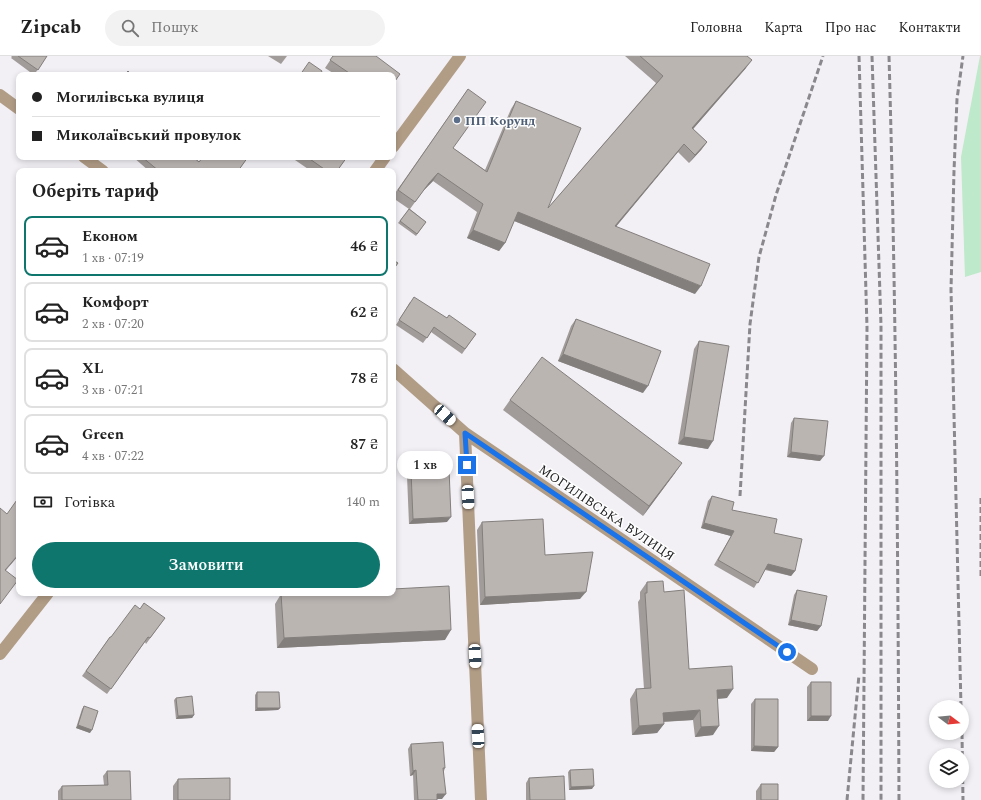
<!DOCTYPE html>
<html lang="uk">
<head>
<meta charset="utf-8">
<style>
	:root { --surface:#fff; --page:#f2f2f2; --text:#222; --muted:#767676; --line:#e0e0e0; --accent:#0f766e }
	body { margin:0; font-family:Spectral,serif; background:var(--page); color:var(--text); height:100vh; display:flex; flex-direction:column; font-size:15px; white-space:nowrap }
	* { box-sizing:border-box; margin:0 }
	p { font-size:13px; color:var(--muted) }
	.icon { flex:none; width:22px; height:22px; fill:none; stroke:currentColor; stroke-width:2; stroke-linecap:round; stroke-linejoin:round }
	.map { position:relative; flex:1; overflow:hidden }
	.sheet { position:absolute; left:16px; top:112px; width:380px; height:428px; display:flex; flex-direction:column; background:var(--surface); border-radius:8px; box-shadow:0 2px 6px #0003 }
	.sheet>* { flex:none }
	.guide { position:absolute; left:16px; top:16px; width:380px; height:88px; border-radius:8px; box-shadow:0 2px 6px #0003; display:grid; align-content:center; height:88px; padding:0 16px; background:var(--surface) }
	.needle { width:26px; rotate:106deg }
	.tools { position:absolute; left:929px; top:644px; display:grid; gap:8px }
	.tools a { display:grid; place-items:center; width:40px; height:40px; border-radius:50%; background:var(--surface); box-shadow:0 2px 6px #0003; font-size:20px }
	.end { position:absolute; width:18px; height:18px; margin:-9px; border:5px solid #1a73e8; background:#fff; box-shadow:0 0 0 2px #fff }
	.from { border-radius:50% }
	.bubble { position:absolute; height:28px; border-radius:14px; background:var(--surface); box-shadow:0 2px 6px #0003; font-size:13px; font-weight:600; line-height:28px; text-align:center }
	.car { position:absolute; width:12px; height:24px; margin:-12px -6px; border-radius:5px; box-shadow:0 0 3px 1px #0007; background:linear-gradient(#fff 24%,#345 0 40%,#fff 0 76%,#345 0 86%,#fff 0) }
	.guide b { display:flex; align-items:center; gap:14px; height:38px; font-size:15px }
	.guide b+b { border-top:1px solid var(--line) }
	.guide i { width:10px; height:10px; background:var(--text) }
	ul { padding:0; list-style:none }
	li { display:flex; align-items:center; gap:12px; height:60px; margin:0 8px 6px; padding:0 8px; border:2px solid var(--line); border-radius:8px }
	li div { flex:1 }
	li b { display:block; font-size:15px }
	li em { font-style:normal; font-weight:600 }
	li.selected { border-color:var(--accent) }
	li>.icon { width:36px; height:36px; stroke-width:1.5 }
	h2 { padding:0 16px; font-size:18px; line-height:48px }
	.pay { display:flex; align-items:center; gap:10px; height:44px; padding:0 16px; font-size:15px }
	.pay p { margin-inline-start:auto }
	.cta { display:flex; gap:8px; margin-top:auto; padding:8px 16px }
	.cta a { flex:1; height:46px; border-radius:24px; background:var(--accent); color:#fff; font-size:16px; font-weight:600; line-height:46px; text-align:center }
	header { display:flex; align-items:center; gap:24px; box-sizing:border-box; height:56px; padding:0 20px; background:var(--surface); border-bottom:1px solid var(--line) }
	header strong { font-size:19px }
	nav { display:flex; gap:22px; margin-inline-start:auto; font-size:14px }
	.search { width:280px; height:36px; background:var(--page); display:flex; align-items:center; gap:10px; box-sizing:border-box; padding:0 14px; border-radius:22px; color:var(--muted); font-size:15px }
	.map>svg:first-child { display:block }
	.green { fill:#bee9ca }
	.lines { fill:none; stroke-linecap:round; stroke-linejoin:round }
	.minor { stroke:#b19c86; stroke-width:12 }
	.rail { stroke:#8a888c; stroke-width:3; stroke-dasharray:6 3; stroke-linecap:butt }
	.wall { fill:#a19c99 }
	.shaded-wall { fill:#837f7d }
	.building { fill:#bbb5b2; stroke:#837f7d }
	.route { stroke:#1a73e8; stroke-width:5 }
	.service-dot { fill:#5c6f8a; stroke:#fefeff; stroke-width:1.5 }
	.labels { text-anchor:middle; stroke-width:3; stroke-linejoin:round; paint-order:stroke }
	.service-label { font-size:13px; font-weight:bold; fill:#4e5e75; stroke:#fefeff; text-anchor:start }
	.street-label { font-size:13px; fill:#1d1c1e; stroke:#fefeff }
</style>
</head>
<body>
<header>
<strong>Zipcab</strong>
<div class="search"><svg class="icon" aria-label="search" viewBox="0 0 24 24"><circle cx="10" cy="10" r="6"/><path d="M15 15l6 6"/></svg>Пошук</div>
<nav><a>Головна</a><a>Карта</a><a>Про нас</a><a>Контакти</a></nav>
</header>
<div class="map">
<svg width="981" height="744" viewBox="0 0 981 744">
	<rect width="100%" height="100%" fill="#f2f0f5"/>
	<path class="green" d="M980,0H981V216L965,221L961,101Z"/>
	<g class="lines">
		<path class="minor" d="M0,39L19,53
			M393,91L460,0
			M84,101L103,115
			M375,115L385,101
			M393,313L465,377L812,613
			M465,377L481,744
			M0,598L48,537"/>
		<path class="rail" d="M859,0L867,271L863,744
			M872,0L881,269V744
			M889,0C896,248 898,496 899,744
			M740,440L750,268L759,201L776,139L823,0
			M981,442V520
			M961,651L951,234L954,115L957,43L963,0
			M962,677L963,744
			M847,744L859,619"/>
	</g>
	<path class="wall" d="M11,0H47L34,19L11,2L12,1Z
		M268,0H287L281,8Z
		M333,0L393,19H336L325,12Z
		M625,0H747L746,12L693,73L707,86L701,94L689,107L678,96L616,170L695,238L514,165L505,187L499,195L467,182L477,156L433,125L423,135L410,153L426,166L416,180L398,167L409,153L393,142V140L468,33L453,92L485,114L511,53L516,45L548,152L656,27Z
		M133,101H193L199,106L248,101L238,115H149Z
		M298,101H347L337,115H311L295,104Z
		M410,246L447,262L476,278L462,298L431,276L423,287L396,269Z
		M576,263L643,337L558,305L571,270Z
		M699,285L708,393L678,388L694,293Z
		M510,344L675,417L643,460L503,354Z
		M794,362L820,405L787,401L791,367Z
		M411,415L447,466L409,468L407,420Z
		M712,440L732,454L774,477L795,515L791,520L765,514L754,532L714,509L731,480L701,472L708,445Z
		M482,466L545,499L580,543L480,549L477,474Z
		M647,526L664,536L689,613L727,642L718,643L713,679L695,681L693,664L663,666L664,668L657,677L632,679L630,643L636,633H644L638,546L640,543V536Z
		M797,534L821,570L817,575L788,569L794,539Z
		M176,537H183L181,540Z
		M281,538L445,584L277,592L275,548Z
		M140,553L165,562L146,588L145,586L107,638L82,620L110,581H111Z
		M811,626L828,665H807V631Z
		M257,636L280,652L278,654L255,655V639Z
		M176,642L194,659L192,662L176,663L174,644Z
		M755,643L778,691L774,696L751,695V648Z
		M84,650L90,677L76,672L82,653Z
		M411,688L445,712L444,715L442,743H437V744H414L413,719L410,720L408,693Z
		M570,714L592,733L569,734L568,716Z
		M107,715L131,744H58V735L62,730L104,729L103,720Z
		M529,722L565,744H526V727Z
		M178,723L230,744H173V730Z
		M761,728L778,744H756V735Z"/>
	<path class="shaded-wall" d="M752,4L746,12L687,80L692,72Z
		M707,86L701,94L689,107L695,99Z
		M684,88L678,96L610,178L615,170Z
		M438,117L433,125L423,135L409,154L429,127Z
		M518,156L701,230L695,238L512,164Z
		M473,174L505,187L499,195L467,182Z
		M563,298L648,330L643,337L558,305Z
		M684,381L713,385L708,393L678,388Z
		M791,396L824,400L820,405L787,401Z
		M682,407L675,417L643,460L649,450Z
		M451,461L447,466L409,468L413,463Z
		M704,467L734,475L731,480L701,472Z
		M19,498V499L1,520L5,514Z
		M768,508L795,515L791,520L765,513Z
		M586,536L580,543L480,549L485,541Z
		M791,564L821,570L817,575L788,569Z
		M451,574L445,584L277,592L284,582Z
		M733,633L727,642L710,643L717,634Z
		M257,652H280L278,654L255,655Z
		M700,654L693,664L656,666L663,657Z
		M194,659L192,662L176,663L178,660Z
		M811,660H831L828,665H807Z
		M664,668L657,677L632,679L639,670Z
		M78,669L92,674L90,677L76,672Z
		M719,670L713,679L695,681L701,671Z
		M754,690L778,691L774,696L751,695Z
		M416,714L413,719L410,720L413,715Z
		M594,730L592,733L569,734L571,731Z
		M437,738H446L442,743H433Z"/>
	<path class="building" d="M18,0H47L38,14Z
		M333,0H376L400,18L393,28V19H352L330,4Z
		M640,0H747L752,4L692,72L707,86L695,99L684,88L615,170L710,208L701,230L518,156L505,187L473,174L483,148L438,117L429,127L415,146L398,134L468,33L486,46L453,92L487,116L516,45L581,72L548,152L663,20Z
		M309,6L322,15L320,19H300Z
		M128,15L132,19H124Z
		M142,101H193L199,106L203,101H248L238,115H159Z
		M307,101H347L337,115H327Z
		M409,153L426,166L417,178L400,165Z
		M393,204L398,207L393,214Z
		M414,241L447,262L449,259L476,278L465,293L434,271L427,282L399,264Z
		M576,263L661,295L648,330L563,298Z
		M699,285L729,290L713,385L684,381Z
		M542,301L682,407L649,450L510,344Z
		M794,362L828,365L824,400L791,396Z
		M449,413L451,461L413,463L411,415Z
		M712,440L734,446L732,454L777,463L774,477L802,483L795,515L768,508L758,527L718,504L734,475L704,467Z
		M19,441V498L5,514L18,524L0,548V452L7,458Z
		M543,463L545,499L593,496L586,536L485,541L482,466Z
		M663,525L664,536L684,534L689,613L732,610L733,633L717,634L719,670L701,671L700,654L663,657L664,668L639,670L636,633L651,632L645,537H647V526Z
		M449,530L451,574L284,582L281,538L304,537H393V533Z
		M797,534L827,540L821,570L791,564Z
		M144,547L165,562L150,582L148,581L111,633L86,615L110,581H111L135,549L140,553Z
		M811,626H831V660H811Z
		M257,636H279L280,652H257Z
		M192,640L194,659L178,660L176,642Z
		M755,643H778V691L754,690Z
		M84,650L98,655L92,674L78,669Z
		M443,686L445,712H443L446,738H437V744H418L416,714L413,715L411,688Z
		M593,713L594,730L571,731L570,714Z
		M107,715H130L131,744H62V730L108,729Z
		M564,720L565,744H530L529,722Z
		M230,722V744H178V723Z
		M761,728H778V744H761Z"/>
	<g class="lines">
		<path class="route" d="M467,409L465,377L787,596"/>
	</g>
	<circle class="service-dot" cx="457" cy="64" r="4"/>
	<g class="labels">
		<g class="service-label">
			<text x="465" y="69">ПП Корунд</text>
		</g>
		<g class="street-label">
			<text transform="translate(607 456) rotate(34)" y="5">МОГИЛІВСЬКА ВУЛИЦЯ</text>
		</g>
	</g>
</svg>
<div class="tools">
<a><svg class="needle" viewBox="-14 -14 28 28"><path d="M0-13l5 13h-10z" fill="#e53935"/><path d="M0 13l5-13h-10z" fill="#767676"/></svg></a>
<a><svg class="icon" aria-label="layers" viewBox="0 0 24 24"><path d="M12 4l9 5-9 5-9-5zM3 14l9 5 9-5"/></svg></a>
</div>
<i class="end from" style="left:787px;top:596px"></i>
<i class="end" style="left:467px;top:409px"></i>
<div class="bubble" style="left:397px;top:395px;width:56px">1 хв</div>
<i class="car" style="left:445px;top:359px;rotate:132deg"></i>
<i class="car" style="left:468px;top:441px;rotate:177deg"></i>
<i class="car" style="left:475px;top:600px;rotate:177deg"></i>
<i class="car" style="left:478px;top:680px;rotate:357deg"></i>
<div class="guide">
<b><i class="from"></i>Могилівська вулиця</b>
<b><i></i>Миколаївський провулок</b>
</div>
<section class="sheet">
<h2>Оберіть тариф</h2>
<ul>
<li class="selected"><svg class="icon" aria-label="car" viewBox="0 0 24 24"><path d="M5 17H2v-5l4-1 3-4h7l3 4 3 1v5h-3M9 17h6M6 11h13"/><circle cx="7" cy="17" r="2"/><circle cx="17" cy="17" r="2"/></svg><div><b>Економ</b><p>1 хв · 07:19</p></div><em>46 ₴</em></li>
<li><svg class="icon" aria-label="car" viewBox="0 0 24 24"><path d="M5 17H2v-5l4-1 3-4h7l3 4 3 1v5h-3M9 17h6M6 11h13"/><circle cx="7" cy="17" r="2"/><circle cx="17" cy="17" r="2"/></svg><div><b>Комфорт</b><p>2 хв · 07:20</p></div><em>62 ₴</em></li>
<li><svg class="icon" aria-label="car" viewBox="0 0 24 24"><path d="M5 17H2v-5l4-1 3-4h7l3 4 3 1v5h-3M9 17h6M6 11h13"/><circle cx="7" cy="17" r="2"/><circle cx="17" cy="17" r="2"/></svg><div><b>XL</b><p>3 хв · 07:21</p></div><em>78 ₴</em></li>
<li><svg class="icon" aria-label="car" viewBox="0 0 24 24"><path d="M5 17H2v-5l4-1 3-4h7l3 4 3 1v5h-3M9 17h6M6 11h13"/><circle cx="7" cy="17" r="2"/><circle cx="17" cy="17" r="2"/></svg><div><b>Green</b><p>4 хв · 07:22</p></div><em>87 ₴</em></li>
</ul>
<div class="pay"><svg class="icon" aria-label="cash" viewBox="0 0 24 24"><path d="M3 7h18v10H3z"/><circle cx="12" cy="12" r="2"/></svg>Готівка<p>140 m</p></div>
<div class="cta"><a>Замовити</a></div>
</section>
</div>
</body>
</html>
